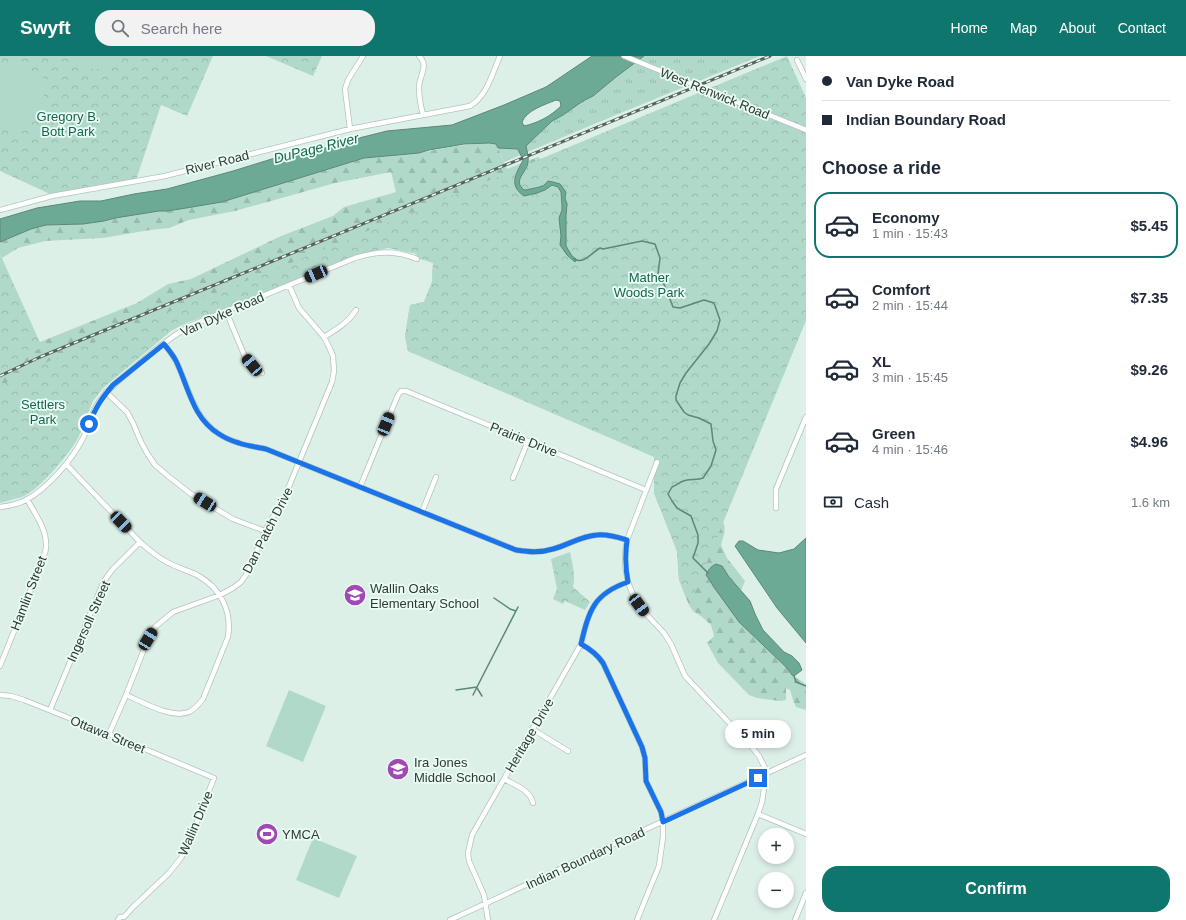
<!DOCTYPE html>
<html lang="en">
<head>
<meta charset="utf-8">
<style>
	:root { --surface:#fff; --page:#f2f2f3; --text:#1f2937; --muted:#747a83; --line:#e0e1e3; --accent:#0f766e }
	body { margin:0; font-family:Helvetica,sans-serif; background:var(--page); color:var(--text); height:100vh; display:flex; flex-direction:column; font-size:15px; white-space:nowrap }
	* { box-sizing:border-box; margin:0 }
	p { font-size:13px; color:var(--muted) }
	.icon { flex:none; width:22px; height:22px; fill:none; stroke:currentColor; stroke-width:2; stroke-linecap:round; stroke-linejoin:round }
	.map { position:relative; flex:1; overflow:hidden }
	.sheet { display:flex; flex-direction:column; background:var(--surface); width:380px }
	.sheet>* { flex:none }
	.hud { display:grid; align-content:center; height:88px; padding:0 16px; background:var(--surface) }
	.controls { position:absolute; left:758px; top:772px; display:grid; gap:8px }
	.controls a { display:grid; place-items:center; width:36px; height:36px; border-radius:50%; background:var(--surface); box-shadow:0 2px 6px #0003; font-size:20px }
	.end { position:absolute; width:18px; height:18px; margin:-9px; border:5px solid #1a73e8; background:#fff; box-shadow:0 0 0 2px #fff }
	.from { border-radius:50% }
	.bubble { position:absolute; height:28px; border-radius:14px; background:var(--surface); box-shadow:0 2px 6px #0003; font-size:13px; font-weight:600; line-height:28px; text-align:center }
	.car { position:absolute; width:12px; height:24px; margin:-12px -6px; border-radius:5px; box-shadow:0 0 3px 1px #0007; background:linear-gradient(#222 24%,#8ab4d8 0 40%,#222 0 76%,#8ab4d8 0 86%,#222 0) }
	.hud b { display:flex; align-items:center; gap:14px; height:38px; font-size:15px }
	.hud b+b { border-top:1px solid var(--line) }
	.hud i { width:10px; height:10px; background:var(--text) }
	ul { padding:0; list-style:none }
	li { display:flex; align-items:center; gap:12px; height:66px; margin:0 8px 6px; padding:0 8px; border:2px solid transparent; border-radius:16px }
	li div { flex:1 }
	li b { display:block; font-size:15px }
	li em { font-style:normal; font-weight:600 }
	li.on { border-color:var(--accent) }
	li>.icon { width:36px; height:36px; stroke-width:1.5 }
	h2 { padding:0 16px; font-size:18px; line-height:48px }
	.pay { display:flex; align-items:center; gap:10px; height:44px; padding:0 16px; font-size:15px }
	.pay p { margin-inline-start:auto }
	.button { display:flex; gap:8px; margin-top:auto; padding:8px 16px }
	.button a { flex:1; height:46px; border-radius:16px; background:var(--accent); color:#fff; font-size:16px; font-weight:600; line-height:46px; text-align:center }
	header { display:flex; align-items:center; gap:24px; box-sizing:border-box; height:56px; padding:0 20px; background:var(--accent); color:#fff }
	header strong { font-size:19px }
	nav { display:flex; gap:22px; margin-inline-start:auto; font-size:14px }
	.search { width:280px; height:36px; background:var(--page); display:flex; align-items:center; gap:10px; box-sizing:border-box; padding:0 14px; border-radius:16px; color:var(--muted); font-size:15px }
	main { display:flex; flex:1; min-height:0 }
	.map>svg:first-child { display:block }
	.grass { fill:url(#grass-tufts) }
	.forest { fill:url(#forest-firs) }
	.park { fill:url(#park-crowns) }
	.pitch { fill:#b1d9c9 }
	.water { fill:#6daa95; stroke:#5b8878; fill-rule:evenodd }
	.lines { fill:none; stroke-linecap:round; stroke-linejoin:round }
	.stream { stroke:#5b8878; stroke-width:1.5 }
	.minor-casing { stroke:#b2c4bd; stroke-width:6 }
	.minor { stroke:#fff; stroke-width:4.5 }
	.rail-casing { stroke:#58625e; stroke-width:3 }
	.rail { stroke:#eafdf5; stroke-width:1.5; stroke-dasharray:4.5; stroke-linecap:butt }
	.route { stroke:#1a73e8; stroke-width:5 }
	.labels { text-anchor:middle; stroke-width:3.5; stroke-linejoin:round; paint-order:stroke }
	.street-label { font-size:13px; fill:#303734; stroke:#eafdf5 }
	.park-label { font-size:13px; fill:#17644e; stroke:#eafdf5 }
	.poi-label { font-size:13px; fill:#303734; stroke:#eafdf5; text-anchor:start }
	.water-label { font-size:14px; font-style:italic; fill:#14624d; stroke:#eafdf5 }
</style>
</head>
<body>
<header>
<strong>Swyft</strong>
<div class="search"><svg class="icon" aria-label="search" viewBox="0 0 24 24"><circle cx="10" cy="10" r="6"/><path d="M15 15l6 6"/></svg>Search here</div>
<nav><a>Home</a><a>Map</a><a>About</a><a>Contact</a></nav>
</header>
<main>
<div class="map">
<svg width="806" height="864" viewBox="0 0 806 864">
	<defs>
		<pattern id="grass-tufts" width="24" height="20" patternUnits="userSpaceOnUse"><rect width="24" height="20" fill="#b1d9c9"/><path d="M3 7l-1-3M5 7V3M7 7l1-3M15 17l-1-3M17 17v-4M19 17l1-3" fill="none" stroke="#99bbad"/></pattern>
		<pattern id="forest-firs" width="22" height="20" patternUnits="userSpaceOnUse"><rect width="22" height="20" fill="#b1d9c9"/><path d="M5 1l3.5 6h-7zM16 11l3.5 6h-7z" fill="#99bbad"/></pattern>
		<pattern id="park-crowns" width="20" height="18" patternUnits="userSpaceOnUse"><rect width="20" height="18" fill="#b1d9c9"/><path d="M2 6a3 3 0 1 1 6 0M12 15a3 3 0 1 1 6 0" fill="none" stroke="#99bbad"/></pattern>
	</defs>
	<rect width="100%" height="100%" fill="#ddf0e8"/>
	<path class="grass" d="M644,0H760L611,61L504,106L498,92H504L532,84L552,65L563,59L583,45L593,40L616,21Z"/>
	<path class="forest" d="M484,87L496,88L507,113L538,101L806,264L723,466C727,474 723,481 721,489L727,502L745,525L741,534L729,521L724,513L713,509L709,513L706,519L711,526L712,528L739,566L787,611L792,619L806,628V654L796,651L793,644L790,634L786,632V644L780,645L757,642L749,639L718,607L707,587L714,580L711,569L702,561L693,555L689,549L682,532L679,524L677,495L654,437L664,404L408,295L405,280L410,249L424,246L432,226L433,207L416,201L425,176L432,165L175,269L103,332C100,336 96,340 93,344C86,356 84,370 78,382C71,396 34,441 18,442C13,443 5,440 0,438V302L137,247L168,228L191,223L281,180L333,160L344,151L396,136L391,116L335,127L235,155L189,164L169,172L150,174L103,182L45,185L18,192L2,202L0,198V186L31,173L46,169L83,168L104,165L115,162L159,155H167L180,153L222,146L364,102L419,97L456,90Z"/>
	<path class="park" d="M0,0H213L187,60L161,49L136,124L52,139L0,115Z
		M266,0H322L313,20Z
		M787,0L806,42V264L691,545L679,524L677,495L654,437V401L408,295L405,280L410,249L424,246L432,226L433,207L416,201L417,198L388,192L355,200L216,257C200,261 185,267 171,275L103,332L93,345L78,381L70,394L44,424L33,434L18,442L0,447V330L47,306L151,263L286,209Z
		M0,198L42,291L0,316Z
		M570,496C572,507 576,519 573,531L590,546L585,554L565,545L563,548L553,543L557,533L551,503Z"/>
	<path class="pitch" d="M65,0H113L109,8L95,14Z
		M0,6L52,25L24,75L0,64Z
		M289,634L326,650L303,706L266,690Z
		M313,782L357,800L339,842L296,824Z"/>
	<path class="water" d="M592,0H644L616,21L593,40L583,45L563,59L552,65L526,90C527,95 529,101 528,106C527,117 512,124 524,134C526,134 541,131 542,130C544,130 546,127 548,125L553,126L560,128L566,136L565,142L567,148L566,159V190L572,200L576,203L575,206L567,199L560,189L561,180L559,162L562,154V149L561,136L558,131L552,129L545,134L537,137L524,140C508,129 516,118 523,104L518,93L498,92L496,88L489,87L464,88L429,94L419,97L364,102L222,146L180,153L167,155H159L115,162L104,165L83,168L46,169L31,173L0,186V163L37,152L80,145H101L134,138L167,133L233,115L275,102L315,95L323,92H328L355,83L387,75L452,69L504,49L546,31L555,25ZM556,44L560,45L561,50C551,60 538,67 524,70L522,66C527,54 544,49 556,44Z
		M806,482V587L777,552L735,490L739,485H743L758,494L779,497L794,493Z
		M716,508L722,510L724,513L729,521L750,545L755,558L763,574L784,596L792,600L799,607L802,614L794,620L792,619L787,612L739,566L721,541L713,530L711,526L706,519C708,514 711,510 716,508Z"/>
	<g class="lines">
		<path class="stream" d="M574,203C584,209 592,196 600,192L603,193L642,185L655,188L660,202L658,218L663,228H664L673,251L680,252L704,244L714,247L720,264L717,275L709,288L686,317L680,327L676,340V344L684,356L688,359L699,362L711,368L713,385L716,394L711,410L703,422C698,424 692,423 687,424C681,425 677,429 672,431L668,438L672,445L677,452L691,460L698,479V487L693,502L708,517
			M494,542L510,553L516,555
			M794,620L796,626L806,630
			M477,632L482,640
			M456,634L477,631L518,551
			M473,639L477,631"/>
		<g class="minor-casing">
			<path id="minor" d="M419,0C430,10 418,21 419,33C419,42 421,51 423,59
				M624,0L806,74
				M797,4L806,23
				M350,73L345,33L348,24L363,0
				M0,154L52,140L165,120L350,73L470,50C487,40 492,18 500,0
				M226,255L245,301L252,309L262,317
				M324,281C337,273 348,267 356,254
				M164,288C168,293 173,299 176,305C189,332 193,361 219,378C225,382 232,385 239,387C247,390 257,391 266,393L516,494C529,496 540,497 553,493C568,489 581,480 597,479C607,478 617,481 627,484
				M106,336L127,356L133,367L141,386L147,397L155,409L168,420L191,438L218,454L233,463L265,475
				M657,406L627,484L625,498V510L628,526L633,539L639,549L647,559L664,577L671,588L685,620L751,690L759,700L765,712L764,733L762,746L758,758L714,864
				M66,408L140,486C148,493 156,500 165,505C175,511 187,514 197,519C221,532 232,555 228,581L203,643C199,648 195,653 189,656C171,663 143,646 126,639
				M513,422L528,385
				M360,431L398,339L401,335H406L646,434
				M0,451C9,450 18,448 26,444C47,433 73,403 83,382C89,370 92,356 99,346C108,332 122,322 134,312C152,296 171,280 192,269L355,202C378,195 395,194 417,203
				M776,452V433L806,361
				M422,456L436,421
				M581,588C590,593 597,598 603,607L642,691L645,702L646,725L661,756L663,766V781L659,810L637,864
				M0,610L43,503C44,499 46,495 46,491C47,473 35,458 27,443
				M0,639L11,640L24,644L109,678L214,722L192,779L181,802L169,817L132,852L124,861H120L118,864
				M50,654L104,525L112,514L140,486
				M532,673L568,695
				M109,678L126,639L148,583L155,571L173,556L220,539L233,532L241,526L248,516L265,475L285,440L332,326L334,315L333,300L330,293L324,281L299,252L289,229
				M504,723C515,729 530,734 533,747
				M758,758L806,778
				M450,864L806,699
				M488,864L484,839L469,805L468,797L472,779L581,588C589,555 593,538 628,526
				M795,864L806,837"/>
		</g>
		<use href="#minor" class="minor"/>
		<g class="rail-casing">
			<path id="rail" d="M0,320L40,301L770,0"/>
		</g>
		<use href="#rail" class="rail"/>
	</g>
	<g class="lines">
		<path class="route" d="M89,368C96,351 101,343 113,329L164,288C168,293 173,299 176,305C189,332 192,361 219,378C225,382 232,385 239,387C247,390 257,391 266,393L516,494C529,496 540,497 553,493C568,489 581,480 597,479C607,478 617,481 627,484C625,499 625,511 628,526C593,538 589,555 581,588C590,593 597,598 603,607L642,691L645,702L646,725L661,756L663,766L758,722"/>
	</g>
	<defs>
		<g id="school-disc" transform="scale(1.15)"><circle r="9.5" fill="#a048b4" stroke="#eafdf5"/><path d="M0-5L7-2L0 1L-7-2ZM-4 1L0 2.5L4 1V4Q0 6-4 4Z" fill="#fff"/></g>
		<g id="stadium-disc" transform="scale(1.15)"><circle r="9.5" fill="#a048b4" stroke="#eafdf5"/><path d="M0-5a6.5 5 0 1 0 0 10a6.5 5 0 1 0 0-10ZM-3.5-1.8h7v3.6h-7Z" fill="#fff"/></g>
	</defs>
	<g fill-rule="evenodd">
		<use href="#school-disc" x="355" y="539"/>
		<use href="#school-disc" x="398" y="713"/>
		<use href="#stadium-disc" x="267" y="778"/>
	</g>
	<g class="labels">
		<g class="street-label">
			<text transform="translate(715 37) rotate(22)" y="5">West Renwick Road</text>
			<text transform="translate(217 106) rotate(-14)" y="5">River Road</text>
			<text transform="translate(222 258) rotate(-24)" y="5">Van Dyke Road</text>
			<text transform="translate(524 383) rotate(22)" y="5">Prairie Drive</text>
			<text transform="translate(267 474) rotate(-63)" y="5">Dan Patch Drive</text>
			<text transform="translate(28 537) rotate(-69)" y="5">Hamlin Street</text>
			<text transform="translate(88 565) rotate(-66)" y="5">Ingersoll Street</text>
			<text transform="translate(108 678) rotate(22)" y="5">Ottawa Street</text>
			<text transform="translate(529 679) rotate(-60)" y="5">Heritage Drive</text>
			<text transform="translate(195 767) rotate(-67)" y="5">Wallin Drive</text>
			<text transform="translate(585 802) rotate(-25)" y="5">Indian Boundary Road</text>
		</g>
		<g class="park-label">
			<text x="68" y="65">Gregory B.<tspan x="68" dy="15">Bott Park</tspan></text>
			<text x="649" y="226">Mather<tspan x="649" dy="15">Woods Park</tspan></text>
			<text x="43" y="353">Settlers<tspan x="43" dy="15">Park</tspan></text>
		</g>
		<g class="poi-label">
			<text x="370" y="537">Wallin Oaks<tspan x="370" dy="15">Elementary School</tspan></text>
			<text x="414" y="711">Ira Jones<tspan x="414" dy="15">Middle School</tspan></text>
			<text x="282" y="783">YMCA</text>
		</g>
		<g class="water-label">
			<text transform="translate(316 92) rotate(-14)" y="5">DuPage River</text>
		</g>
	</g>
</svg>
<div class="controls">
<a>+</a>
<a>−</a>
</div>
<i class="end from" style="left:89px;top:368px"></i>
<i class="end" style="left:758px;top:722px"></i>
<div class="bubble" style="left:725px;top:664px;width:66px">5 min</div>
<i class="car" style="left:316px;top:218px;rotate:247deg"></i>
<i class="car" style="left:252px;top:309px;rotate:320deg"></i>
<i class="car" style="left:386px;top:368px;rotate:22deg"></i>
<i class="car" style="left:205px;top:446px;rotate:302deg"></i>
<i class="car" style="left:121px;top:466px;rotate:136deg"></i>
<i class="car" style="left:639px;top:549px;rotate:143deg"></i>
<i class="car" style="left:148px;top:583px;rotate:31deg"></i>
</div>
<section class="sheet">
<div class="hud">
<b><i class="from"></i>Van Dyke Road</b>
<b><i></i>Indian Boundary Road</b>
</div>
<h2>Choose a ride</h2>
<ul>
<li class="on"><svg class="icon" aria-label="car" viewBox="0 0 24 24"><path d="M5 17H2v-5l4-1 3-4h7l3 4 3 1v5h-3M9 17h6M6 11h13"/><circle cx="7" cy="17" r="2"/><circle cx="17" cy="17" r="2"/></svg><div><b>Economy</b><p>1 min · 15:43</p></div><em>$5.45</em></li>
<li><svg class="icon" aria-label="car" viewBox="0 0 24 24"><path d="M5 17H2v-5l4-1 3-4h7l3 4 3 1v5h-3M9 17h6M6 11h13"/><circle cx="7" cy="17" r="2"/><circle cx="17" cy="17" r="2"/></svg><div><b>Comfort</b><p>2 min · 15:44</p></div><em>$7.35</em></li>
<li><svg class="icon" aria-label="car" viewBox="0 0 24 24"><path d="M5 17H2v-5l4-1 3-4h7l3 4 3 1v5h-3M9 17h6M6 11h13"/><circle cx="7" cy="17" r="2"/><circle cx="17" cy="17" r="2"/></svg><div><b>XL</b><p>3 min · 15:45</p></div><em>$9.26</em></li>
<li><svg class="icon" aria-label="car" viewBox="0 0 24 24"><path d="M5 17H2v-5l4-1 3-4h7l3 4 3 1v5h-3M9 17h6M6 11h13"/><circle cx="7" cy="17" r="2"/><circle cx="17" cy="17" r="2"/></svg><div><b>Green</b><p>4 min · 15:46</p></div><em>$4.96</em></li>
</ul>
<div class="pay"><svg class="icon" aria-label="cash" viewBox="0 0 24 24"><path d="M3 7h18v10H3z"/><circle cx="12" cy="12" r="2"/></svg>Cash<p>1.6 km</p></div>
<div class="button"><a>Confirm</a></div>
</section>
</main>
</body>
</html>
